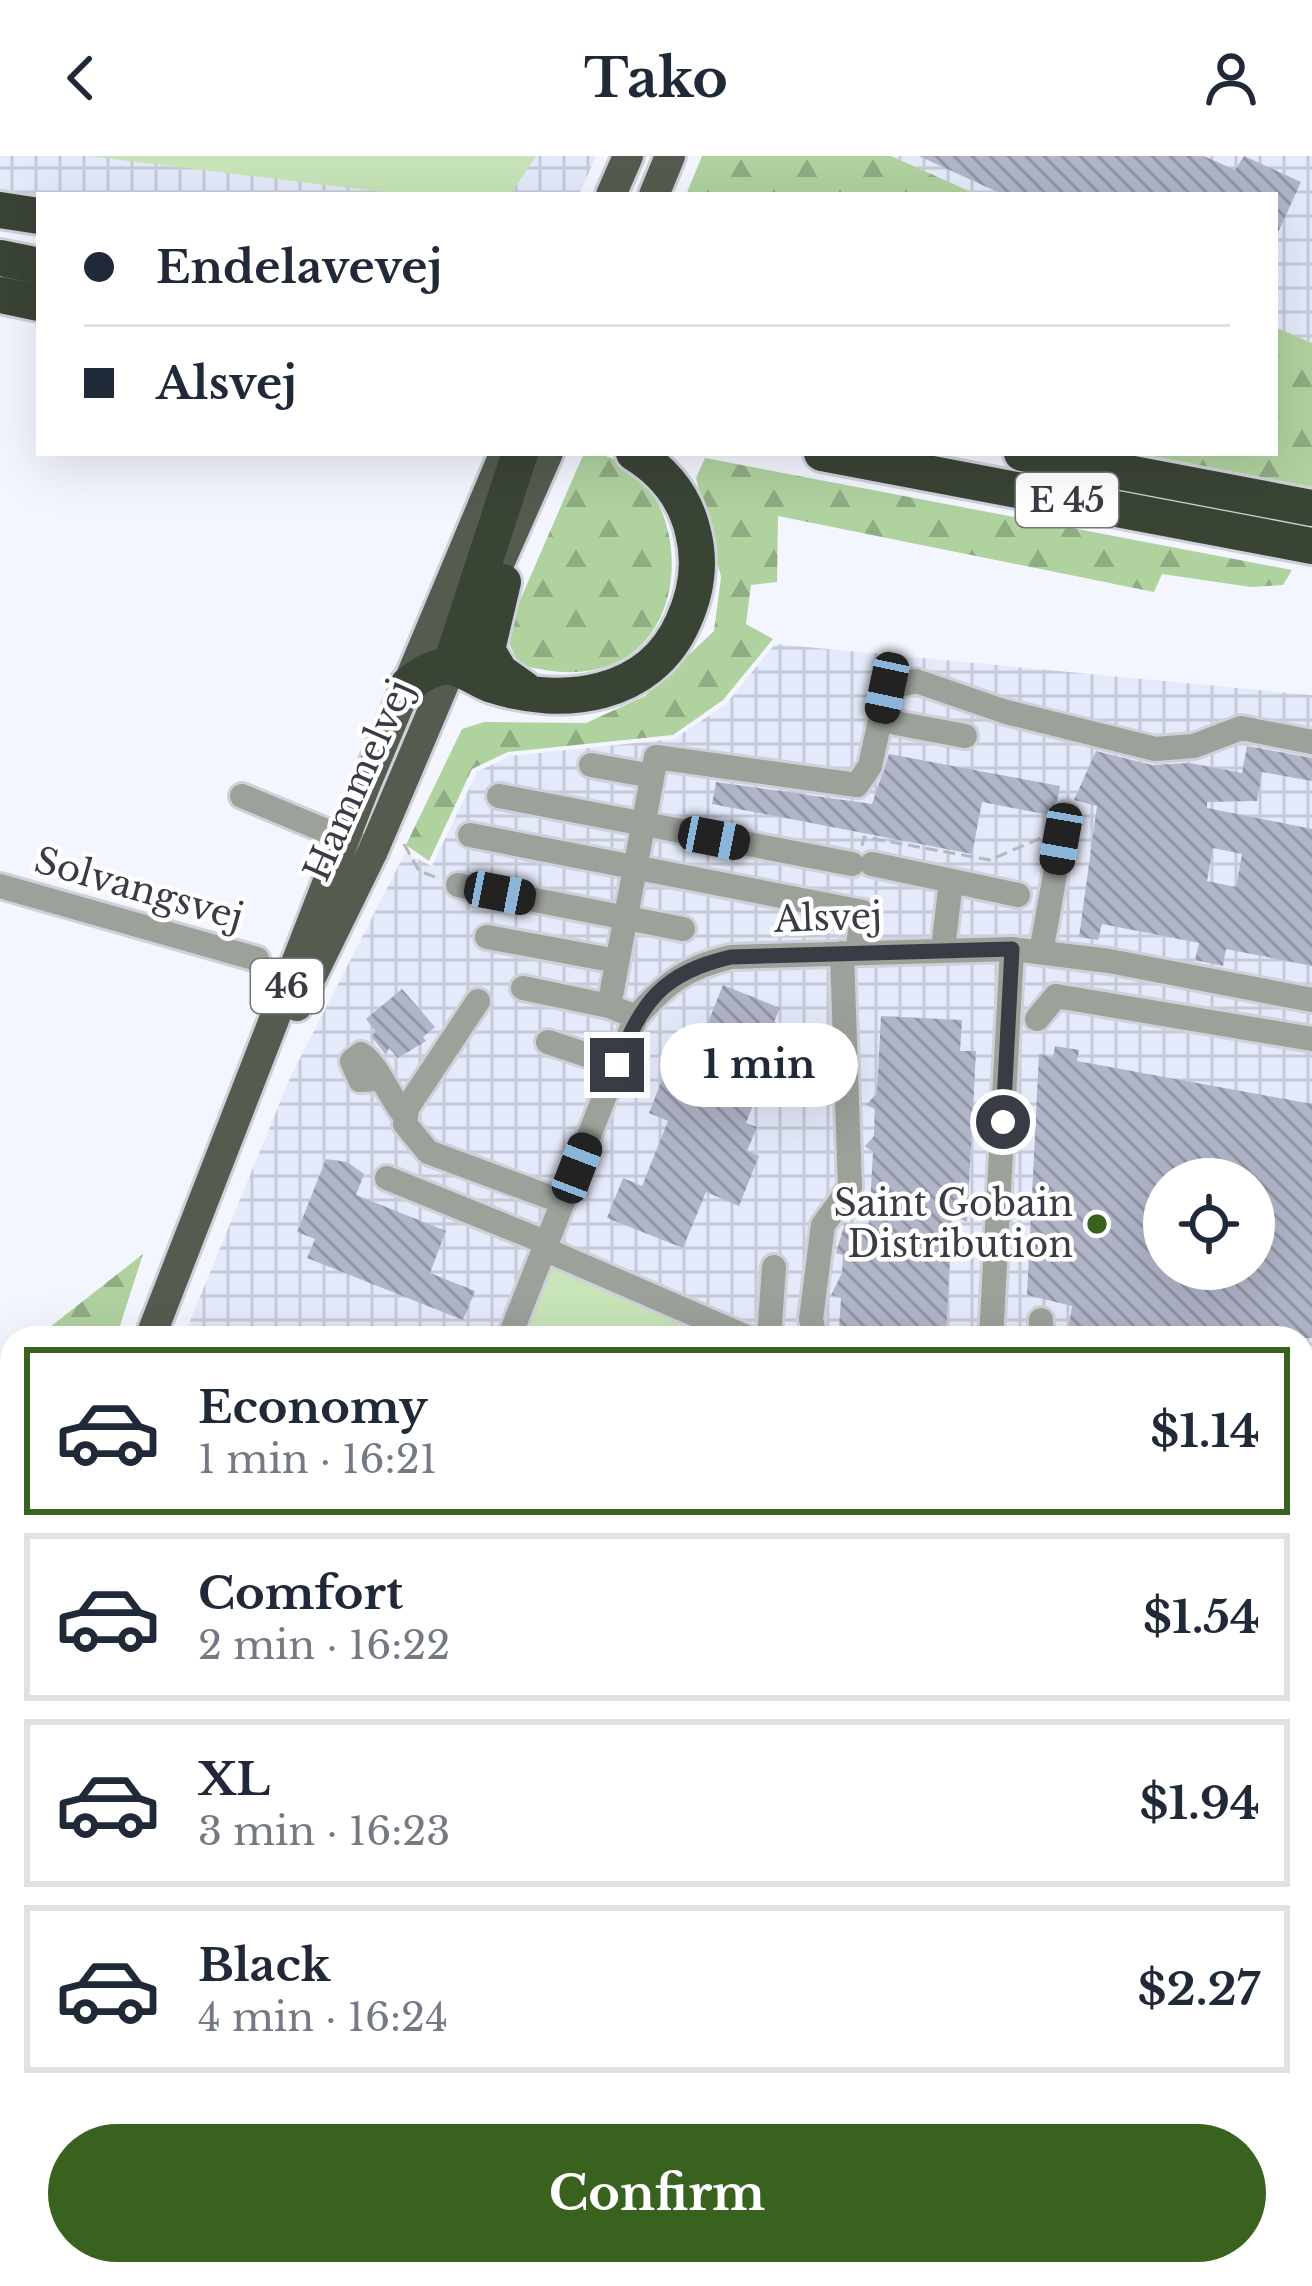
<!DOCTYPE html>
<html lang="en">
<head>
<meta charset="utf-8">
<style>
	:root { --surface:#fff; --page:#f6f6f7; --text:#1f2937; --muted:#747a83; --line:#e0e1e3; --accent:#39621e }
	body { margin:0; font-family:"Libre Baskerville",serif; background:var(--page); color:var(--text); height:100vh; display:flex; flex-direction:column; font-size:45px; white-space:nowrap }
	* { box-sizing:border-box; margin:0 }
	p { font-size:39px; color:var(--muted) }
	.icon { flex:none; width:66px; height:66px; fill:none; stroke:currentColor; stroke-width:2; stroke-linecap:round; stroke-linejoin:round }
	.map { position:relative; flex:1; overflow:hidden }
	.panel { position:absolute; left:0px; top:1170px; width:1314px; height:960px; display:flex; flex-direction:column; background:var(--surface); border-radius:36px 36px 0 0; box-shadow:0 12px 48px #0002 }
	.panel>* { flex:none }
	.hud { position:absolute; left:36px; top:36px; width:1242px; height:264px; border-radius:0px; box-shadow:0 12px 48px #0002; display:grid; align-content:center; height:264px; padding:0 48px; background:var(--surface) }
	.fabs { position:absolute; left:1143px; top:1002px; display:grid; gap:24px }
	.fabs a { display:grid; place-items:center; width:132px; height:132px; border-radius:50%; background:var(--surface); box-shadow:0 12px 48px #0002; font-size:60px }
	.end { position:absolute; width:54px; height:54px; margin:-27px; border:15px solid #393c44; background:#fff; box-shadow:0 0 0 6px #fff }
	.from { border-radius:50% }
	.bubble { position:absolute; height:84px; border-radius:42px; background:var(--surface); box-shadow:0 12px 48px #0002; font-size:39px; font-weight:700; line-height:84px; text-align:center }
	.car { position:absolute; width:36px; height:72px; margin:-36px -18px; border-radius:15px; box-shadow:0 0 9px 3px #0007; background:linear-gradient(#222 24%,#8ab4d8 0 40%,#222 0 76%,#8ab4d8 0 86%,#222 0) }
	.hud b { display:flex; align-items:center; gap:42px; height:114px; font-size:45px }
	.hud b+b { border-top:3px solid var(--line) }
	.hud i { width:30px; height:30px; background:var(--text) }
	ul { padding:21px 0 0; list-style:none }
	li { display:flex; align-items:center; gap:36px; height:168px; margin:0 24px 18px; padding:0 24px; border:6px solid var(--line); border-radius:0px }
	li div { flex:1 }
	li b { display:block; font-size:45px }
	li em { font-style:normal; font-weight:700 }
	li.active { border-color:var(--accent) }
	li>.icon { width:108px; height:108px; stroke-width:1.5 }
	.cta { display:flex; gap:24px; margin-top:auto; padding:24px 48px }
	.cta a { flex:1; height:138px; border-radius:72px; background:var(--accent); color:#fff; font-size:48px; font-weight:700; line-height:138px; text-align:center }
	header { display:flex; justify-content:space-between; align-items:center; height:156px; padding:0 48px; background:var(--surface); font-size:54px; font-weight:700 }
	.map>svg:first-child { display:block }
	.industrial { fill:url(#industrial-grid); fill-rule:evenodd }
	.grass { fill:#c7e5b8 }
	.forest { fill:url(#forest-firs) }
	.building { fill:url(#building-back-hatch); fill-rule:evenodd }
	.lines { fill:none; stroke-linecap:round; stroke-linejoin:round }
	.minor-casing { stroke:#ced1d9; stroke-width:30 }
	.major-casing { stroke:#ced1d9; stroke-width:36 }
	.highway-casing { stroke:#ced1d9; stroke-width:42 }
	.path { stroke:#b5b8c0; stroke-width:3; stroke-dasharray:12 6; stroke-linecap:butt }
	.minor { stroke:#9ca199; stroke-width:24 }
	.major { stroke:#535c4f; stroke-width:30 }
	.highway { stroke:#3a4435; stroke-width:36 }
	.route { stroke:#393c44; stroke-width:15 }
	.poi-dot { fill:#39621e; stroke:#fff; stroke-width:4.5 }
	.labels { text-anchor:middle; stroke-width:9; stroke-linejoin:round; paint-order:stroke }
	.shield { fill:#fff; stroke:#74767c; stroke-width:3 }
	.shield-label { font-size:33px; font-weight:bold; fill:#393c44 }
	.street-label { font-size:36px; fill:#393c44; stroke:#fff }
	.poi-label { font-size:36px; fill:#393c44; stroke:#fff; text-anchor:end }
</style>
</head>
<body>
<header><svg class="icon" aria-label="back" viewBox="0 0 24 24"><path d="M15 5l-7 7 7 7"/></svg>Tako<svg class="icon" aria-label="person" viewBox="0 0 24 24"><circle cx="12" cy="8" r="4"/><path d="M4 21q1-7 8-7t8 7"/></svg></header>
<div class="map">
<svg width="1312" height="2130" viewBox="0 0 1312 2130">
	<defs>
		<pattern id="industrial-grid" width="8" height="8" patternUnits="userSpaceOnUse" patternTransform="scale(3)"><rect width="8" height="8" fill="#e5eafa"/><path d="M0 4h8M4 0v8" fill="none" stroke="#c5cad8"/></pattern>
		<pattern id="forest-firs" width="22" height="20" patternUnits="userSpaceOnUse" patternTransform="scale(3)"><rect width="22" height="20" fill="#b0d29f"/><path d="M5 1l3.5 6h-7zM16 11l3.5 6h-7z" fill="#90ac83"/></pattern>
		<pattern id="building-back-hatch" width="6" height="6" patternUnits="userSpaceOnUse" patternTransform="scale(3)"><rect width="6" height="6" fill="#b0b5c8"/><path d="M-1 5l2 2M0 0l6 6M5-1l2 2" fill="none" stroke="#9094a4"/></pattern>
	</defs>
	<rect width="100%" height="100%" fill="#f3f6fe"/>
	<path class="industrial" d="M0,0H596L579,39L39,40L0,34Z
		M891,0H1312V187L1275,171V39H978Z
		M775,488L1312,539V2070L1302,2069V1182H183L290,922L405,697L432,710L477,616L510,600L674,583L725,549ZM1164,1023H1254V1113H1164Z"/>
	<path class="grass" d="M88,0H536L510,39H408Z
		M556,1103L728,1182H524Z"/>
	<path class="forest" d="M702,0H891L978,39H686Z
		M1275,171L1312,187V331L1136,297H1275Z
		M584,297C707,297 714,566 519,508L505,479Z
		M705,302L1292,414L1283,429L1251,431L1162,418L1154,436L778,360L777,426L751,429L746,468L773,483L723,544L673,579L508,596L472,613L429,705L406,689L462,573L484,566L586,567L645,540L714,475L721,421L696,322Z
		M143,1098L116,1182H36Z
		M12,1201V1413L0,1411V1210Z"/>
	<path class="building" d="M919,0H1204L1235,14L1244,0L1301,26L1275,83V39H1004Z
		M1247,590L1312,602V625L1262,616L1257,645L1207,646V652L1312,673V810L1226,793L1223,810L1195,804L1199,787L1102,768L1098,784L1079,781L1097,650L1074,644L1096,595L1152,609L1190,607L1242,617ZM1213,692L1242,698L1236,731L1207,725Z
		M889,598L1060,630L1057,645L1049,659L982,646L972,698L712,648L716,626L872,648Z
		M723,829L780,852L774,866L784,870L746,967L757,971L747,995L759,1000L739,1050L706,1036L683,1092L607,1062L623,1022L642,1030L668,965L649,957L683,871L703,879Z
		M402,833L435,871L423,881L426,885L398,902L389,892L386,899L371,880L376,876L366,863Z
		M881,860L962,864L960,895H976L967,1066L952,1060L946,1178L839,1172L841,1142L831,1139L842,1117L843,1099L836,1097L845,1067L869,1068L873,996L865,990L874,980L875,953L866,949L877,937Z
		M1055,890L1079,894L1077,905L1312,948V1182H1067L1072,1150L1027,1139L1039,898L1053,901ZM1164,1023H1254V1113H1164Z
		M326,1003L347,1006L364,1018L356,1039L446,1075L430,1117L475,1135L463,1164L307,1102L315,1083L297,1076Z"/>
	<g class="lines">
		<g class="minor-casing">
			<path id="minor" d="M880,564L965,580
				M591,609L652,620
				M242,640L360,689
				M499,640L852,708
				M470,679L863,756L857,796
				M872,708L1018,739
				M458,729L683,773
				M0,730L257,803
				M487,781L617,805
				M943,793L951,725
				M1041,796L1066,658
				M523,832L609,850
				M478,845L407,952L405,968L428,996L563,1046
				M636,861L609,850L656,601L857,629L870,610L887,532L916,525L1006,556L1155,593L1194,590L1241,572L1312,586
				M1037,863L1056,840L1312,883
				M548,886L617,909
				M378,923L360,924L352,905L361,898C376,906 391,944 406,961
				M387,1022L547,1087
				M544,1093L749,1182
				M509,1182L636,861C666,827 687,811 731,801L1012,793L1109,805L1312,844
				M769,1182L774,1111
				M815,1182L811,1163L823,1069L850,1032L842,797
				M991,1182L1012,793
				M1041,1182V1164
				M1302,1340L1312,1341
				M1302,1427L1312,1423
				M0,1433L12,1436
				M1302,1812L1312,1814"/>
		</g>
		<g class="major-casing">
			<path id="major" d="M611,39L628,0
				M654,39L670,0
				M494,419L548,297
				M297,850L373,695L458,495
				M150,1182L365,630L502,303
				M0,1626L12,1577
				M0,1676L12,1650"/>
		</g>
		<g class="highway-casing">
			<path id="highway" d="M0,54L39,60
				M0,102L39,110
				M0,139L39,147
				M822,297L1312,390
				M1022,297L1312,352
				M503,426L487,494L500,516L524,533
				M450,511L520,297
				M408,529C419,520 434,509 450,511C464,513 479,524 492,529C563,552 650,541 683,466C696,438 701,407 693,376C685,341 665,316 634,297"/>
		</g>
		<path class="path" d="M404,688L419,715L438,722
			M862,690L864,681L990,704L1041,682"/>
		<use href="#minor" class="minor"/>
		<use href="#major" class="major"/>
		<use href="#highway" class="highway"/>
	</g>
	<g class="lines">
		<path class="route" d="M617,909C642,845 662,817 731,801L1012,793L1003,966"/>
	</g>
	<circle class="poi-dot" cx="1097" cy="1068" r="12"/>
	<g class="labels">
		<g class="shield">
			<rect x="1016" y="317" width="102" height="54" rx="9"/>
			<rect x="251" y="803" width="72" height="54" rx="9"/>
		</g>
		<g class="shield-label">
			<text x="1067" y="356">E 45</text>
			<text x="287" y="842">46</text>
		</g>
		<g class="street-label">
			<text transform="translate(358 624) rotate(-66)" y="13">Hammelvej</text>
			<text transform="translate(139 732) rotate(16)" y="13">Solvangsvej</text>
			<text transform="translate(828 761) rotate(-2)" y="13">Alsvej</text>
		</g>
		<g class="poi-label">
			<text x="1073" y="1060">Saint Gobain<tspan x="1073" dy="41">Distribution</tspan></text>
		</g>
	</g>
</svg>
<div class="fabs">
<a><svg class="icon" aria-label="locate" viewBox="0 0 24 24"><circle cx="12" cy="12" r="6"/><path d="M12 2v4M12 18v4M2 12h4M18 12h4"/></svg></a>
</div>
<i class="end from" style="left:1003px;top:966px"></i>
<i class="end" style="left:617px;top:909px"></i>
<div class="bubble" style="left:660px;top:867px;width:198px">1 min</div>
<i class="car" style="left:887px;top:532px;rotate:192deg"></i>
<i class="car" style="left:714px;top:682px;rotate:101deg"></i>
<i class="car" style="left:1061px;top:683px;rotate:190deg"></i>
<i class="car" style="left:500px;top:737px;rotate:101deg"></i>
<i class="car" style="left:577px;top:1012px;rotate:21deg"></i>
<div class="hud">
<b><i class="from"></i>Endelavevej</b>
<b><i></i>Alsvej</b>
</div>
<section class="panel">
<ul>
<li class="active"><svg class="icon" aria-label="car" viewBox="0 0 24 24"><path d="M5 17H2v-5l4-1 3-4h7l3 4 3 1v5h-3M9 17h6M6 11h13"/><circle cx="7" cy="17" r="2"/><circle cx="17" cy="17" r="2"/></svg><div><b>Economy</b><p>1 min · 16:21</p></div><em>$1.14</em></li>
<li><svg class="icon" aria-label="car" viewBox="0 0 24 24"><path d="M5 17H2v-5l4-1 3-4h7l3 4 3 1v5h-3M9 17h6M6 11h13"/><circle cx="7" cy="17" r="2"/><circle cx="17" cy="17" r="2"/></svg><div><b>Comfort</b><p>2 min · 16:22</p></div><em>$1.54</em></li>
<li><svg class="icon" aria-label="car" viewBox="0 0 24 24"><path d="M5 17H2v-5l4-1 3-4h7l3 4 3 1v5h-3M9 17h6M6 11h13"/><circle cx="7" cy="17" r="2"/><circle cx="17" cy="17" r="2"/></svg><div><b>XL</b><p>3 min · 16:23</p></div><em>$1.94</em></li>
<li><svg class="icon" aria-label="car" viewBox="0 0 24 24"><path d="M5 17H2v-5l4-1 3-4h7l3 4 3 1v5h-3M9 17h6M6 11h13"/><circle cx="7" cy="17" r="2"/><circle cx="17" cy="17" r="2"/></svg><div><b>Black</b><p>4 min · 16:24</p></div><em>$2.27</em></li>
</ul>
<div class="cta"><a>Confirm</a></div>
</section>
</div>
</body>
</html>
